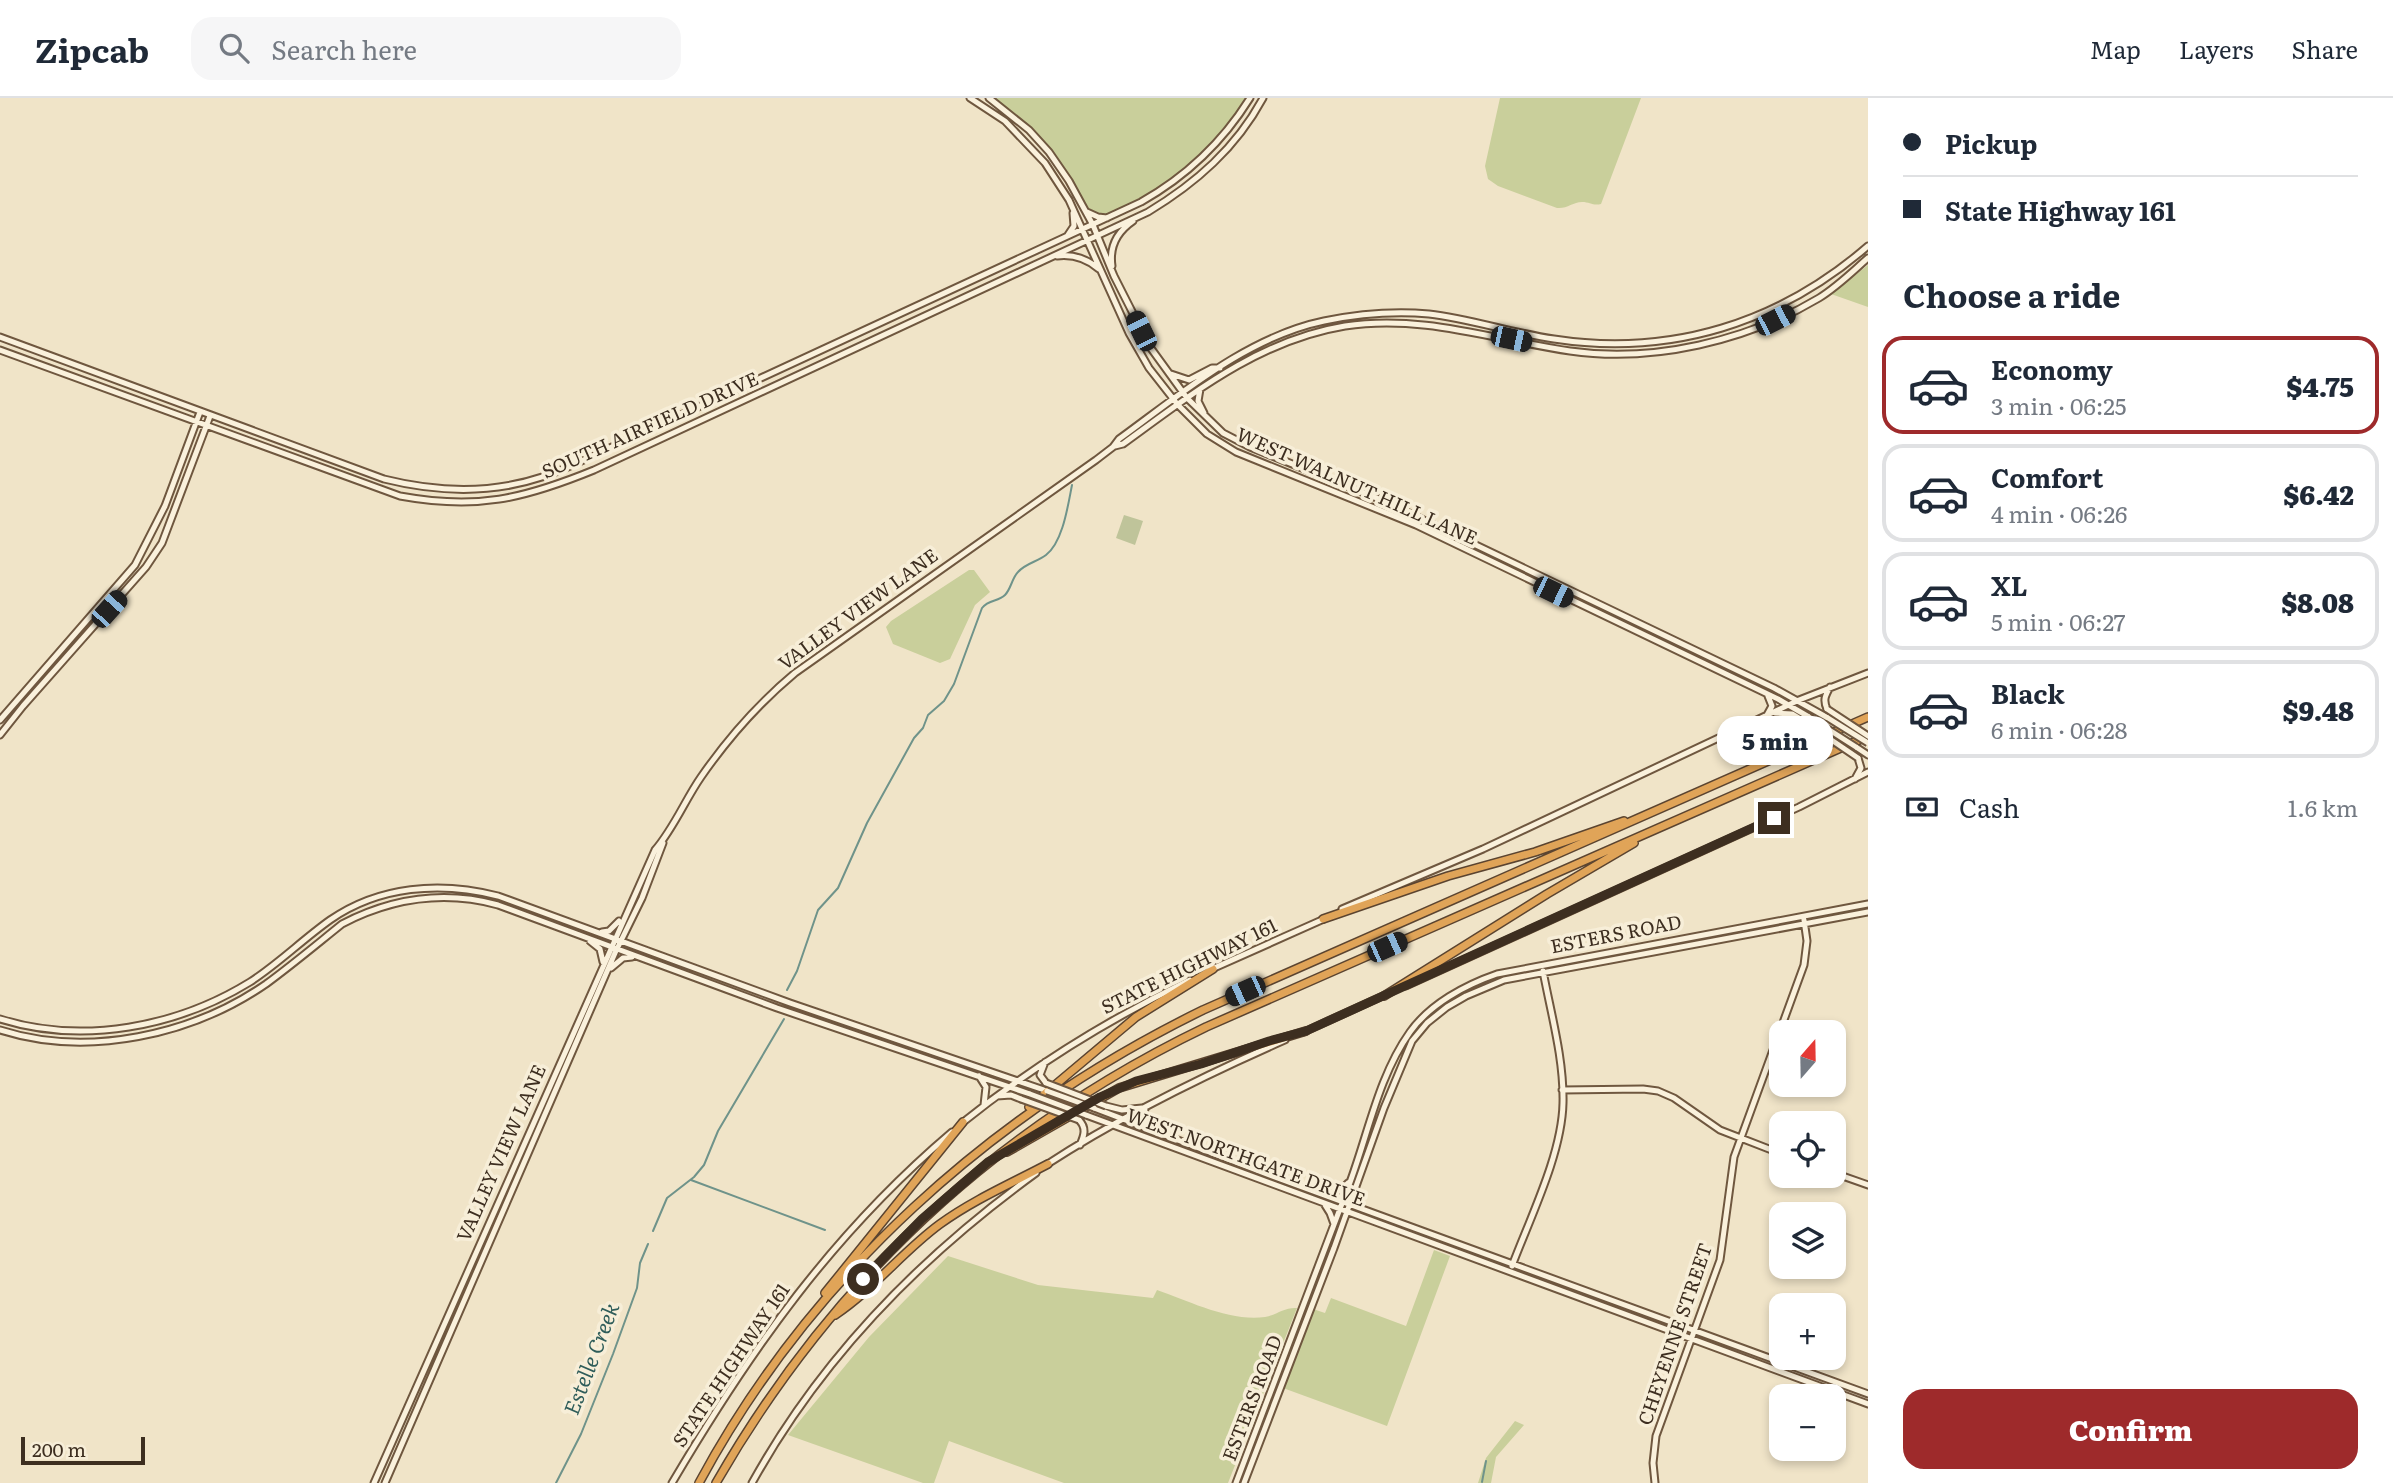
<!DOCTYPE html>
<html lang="en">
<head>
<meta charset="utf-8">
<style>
	:root { --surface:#fff; --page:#f6f6f7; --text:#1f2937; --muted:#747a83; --line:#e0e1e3; --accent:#9e2a2b }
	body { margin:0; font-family:Literata,serif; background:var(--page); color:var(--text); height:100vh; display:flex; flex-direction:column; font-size:26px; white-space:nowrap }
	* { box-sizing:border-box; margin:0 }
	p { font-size:23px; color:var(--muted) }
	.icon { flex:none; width:38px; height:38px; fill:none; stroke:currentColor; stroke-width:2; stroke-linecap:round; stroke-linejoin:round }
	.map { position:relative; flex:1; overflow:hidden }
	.drawer { display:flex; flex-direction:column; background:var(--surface); width:525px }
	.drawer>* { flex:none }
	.banner { display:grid; align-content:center; height:154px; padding:0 35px; background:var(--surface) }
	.needle { width:46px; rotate:20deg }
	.fabs { position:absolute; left:1769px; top:922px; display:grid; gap:14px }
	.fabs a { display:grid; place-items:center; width:77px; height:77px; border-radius:14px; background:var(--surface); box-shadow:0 4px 10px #0003; font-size:35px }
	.scale { position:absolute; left:21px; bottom:18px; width:124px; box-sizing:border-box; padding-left:7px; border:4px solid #3d2e20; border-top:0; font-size:19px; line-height:24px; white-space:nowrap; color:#3d2e20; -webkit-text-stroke:5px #f7eed8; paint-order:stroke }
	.end { position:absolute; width:32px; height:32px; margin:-16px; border:9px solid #3d2e20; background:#fff; box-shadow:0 0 0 4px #fff }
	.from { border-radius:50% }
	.bubble { position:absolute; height:49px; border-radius:21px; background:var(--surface); box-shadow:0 4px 10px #0003; font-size:23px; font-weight:800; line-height:49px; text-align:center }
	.car { position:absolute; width:21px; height:42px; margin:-21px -10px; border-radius:9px; box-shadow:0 0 5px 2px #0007; background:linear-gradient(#222 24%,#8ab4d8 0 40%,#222 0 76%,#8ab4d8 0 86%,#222 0) }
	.banner b { display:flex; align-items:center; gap:24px; height:66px; font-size:26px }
	.banner b+b { border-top:2px solid var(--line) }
	.banner i { width:18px; height:18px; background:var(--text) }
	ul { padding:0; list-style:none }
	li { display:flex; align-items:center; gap:21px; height:98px; margin:0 14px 10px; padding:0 21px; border:4px solid var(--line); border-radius:21px }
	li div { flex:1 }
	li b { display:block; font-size:26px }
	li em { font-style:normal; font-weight:800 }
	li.current { border-color:var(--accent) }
	li>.icon { width:63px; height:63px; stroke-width:1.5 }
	h2 { padding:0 35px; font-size:32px; line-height:84px }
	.pay { display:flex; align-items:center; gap:18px; height:77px; padding:0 35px; font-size:26px }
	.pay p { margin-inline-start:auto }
	.action { display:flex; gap:14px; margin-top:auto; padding:14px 35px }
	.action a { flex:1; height:80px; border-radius:21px; background:var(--accent); color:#fff; font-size:28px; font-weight:800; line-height:80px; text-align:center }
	header { display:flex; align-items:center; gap:42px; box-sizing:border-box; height:98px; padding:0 35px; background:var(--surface); border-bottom:2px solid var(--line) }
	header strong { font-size:33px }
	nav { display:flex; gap:38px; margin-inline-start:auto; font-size:24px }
	.search { width:490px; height:63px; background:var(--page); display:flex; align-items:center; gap:18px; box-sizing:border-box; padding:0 24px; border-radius:21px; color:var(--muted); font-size:26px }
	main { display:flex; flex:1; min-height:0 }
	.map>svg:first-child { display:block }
	.green { fill:#c9cf9b }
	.cemetery { fill:#bfc49a }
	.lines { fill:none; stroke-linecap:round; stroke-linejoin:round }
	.stream { stroke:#6f938a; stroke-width:2 }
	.secondary-casing { stroke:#6f573f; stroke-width:9 }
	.highway-casing { stroke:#5b4430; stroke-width:10 }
	.secondary { stroke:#faf1dc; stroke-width:5 }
	.highway { stroke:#e0a458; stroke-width:7 }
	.secondary-bridge-casing { stroke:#6f573f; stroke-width:9; stroke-linecap:butt }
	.secondary-bridge { stroke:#faf1dc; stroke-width:5 }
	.route { stroke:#3d2e20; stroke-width:9 }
	.labels { text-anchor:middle; stroke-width:7; stroke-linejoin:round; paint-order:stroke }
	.street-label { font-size:19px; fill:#3d2e20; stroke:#f7eed8 }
	.water-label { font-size:21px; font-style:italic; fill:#2f5d5a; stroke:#f7eed8 }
</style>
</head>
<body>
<header>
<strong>Zipcab</strong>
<div class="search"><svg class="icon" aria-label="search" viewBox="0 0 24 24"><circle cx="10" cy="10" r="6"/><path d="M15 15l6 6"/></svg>Search here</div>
<nav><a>Map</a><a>Layers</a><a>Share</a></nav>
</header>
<main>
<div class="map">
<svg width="1868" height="1385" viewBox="0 0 1868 1385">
	<rect width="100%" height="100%" fill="#f0e4c8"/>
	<path class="green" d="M993,0H1247C1216,45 1179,85 1127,108C1119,111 1111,116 1102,117L1089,113L1086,109C1063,64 1033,30 993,0Z
		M1500,0H1641L1601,106C1593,108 1590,104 1582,104C1573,104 1567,111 1557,110L1498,88L1488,81L1485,68Z
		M1868,167V209L1831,196Z
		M969,472H974L990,494L975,507L950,561L940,565L893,546L886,529L891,523Z
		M1434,1152L1450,1158L1387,1328L1283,1290L1313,1211L1325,1215L1331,1200L1406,1228Z
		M948,1158L1038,1187L1153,1200L1157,1192C1189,1203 1230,1224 1265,1219C1276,1217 1285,1209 1297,1210L1228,1385H1064L949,1343L934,1385H923L788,1337L869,1239Z
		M1515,1323L1524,1327L1496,1359L1491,1385H1478L1486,1360Z"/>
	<path class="cemetery" d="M1124,417L1143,423L1135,447L1116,440Z"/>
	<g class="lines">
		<path class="stream" d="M787,892L797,873L818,812L838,790L867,725L914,640L923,630L928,617L944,603L954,586L982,510C989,501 998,504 1005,497C1011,491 1012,480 1018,474C1026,465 1037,464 1046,457C1063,444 1068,407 1072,387
			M691,1082L825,1132
			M653,1133L667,1100L694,1079L704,1067L718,1033L784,921
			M1482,1384L1486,1363
			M556,1385L581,1336L613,1256L637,1190L640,1165L648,1146"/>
		<g class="secondary-casing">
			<path id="secondary" d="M970,0L1005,23L1045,65L1069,102L1129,235L1149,270L1178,307L1207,336L1236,354L1416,427L1778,601L1809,619
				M989,0L1029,32L1049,54L1069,83L1093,127L1114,178L1150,249L1187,300L1223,335L1250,349L1384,403L1774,590L1828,620
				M1087,114L1098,119L1107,120
				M1068,137L1074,128L1073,115
				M1057,158C1073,156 1086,160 1099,171
				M1112,168C1109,148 1117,134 1133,123
				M0,239L384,381C436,394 491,396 542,379C558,374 573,367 588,360L1141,104C1187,78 1222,45 1250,0
				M0,252L400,398C477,412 523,401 594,372L1148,114C1196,85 1236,50 1263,0
				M1171,276L1189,282L1212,270H1220
				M1200,291L1198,303L1204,315
				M1115,348L1123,346C1192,296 1259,242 1345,228C1423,216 1494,242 1570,253C1653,265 1747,243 1819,200C1837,189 1852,174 1868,160
				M1827,611C1823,602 1825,598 1830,589
				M1775,615L1792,616L1802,622
				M1767,617L1772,608L1768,598
				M0,622L135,467L165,408L200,314
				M0,637L23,608L146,469L162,445L210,318
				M1856,649L1868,657
				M1855,681L1861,670L1858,660
				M1342,811L1483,751L1799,602L1868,575
				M602,834L609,833L619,823
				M590,843L600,851L603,864
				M611,870L623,860L632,859
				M1212,871L1324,821
				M1406,888L1799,709L1868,674
				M0,921C83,947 177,929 250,884C278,866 302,842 330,822C379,788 440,783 498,798L790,905L1047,993
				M0,932C88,960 192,937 266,886C292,867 317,846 342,826C392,800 443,792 498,807L777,910L1030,996
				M1304,934L1387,896
				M1045,964L1040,977L1046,985
				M979,978L986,989L984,1007
				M1562,992L1643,991L1658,993L1674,1000L1720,1032L1782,1056
				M997,998L1011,997L1021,1001
				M1106,1008L1122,1012L1142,1010
				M1094,1010L1272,1078L1868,1296
				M1145,1010L1144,1021L1150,1028
				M1086,1017L1868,1306
				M1079,1022C1087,1030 1084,1038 1080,1047
				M962,1025C1033,968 1109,921 1190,882
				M1046,1067C1121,1018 1203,978 1285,942
				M1834,1075L1868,1087
				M1326,1096L1342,1091L1348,1085
				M1325,1107L1330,1115L1334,1126
				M1512,1168C1530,1120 1562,1056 1563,1005C1564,961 1551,916 1543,873
				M374,1385L655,752C674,730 685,702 701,679C728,640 759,605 795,575L1096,362L1113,349L1119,341C1181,296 1247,239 1324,223C1358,216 1394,213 1429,216C1471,221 1512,235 1554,241C1671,259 1779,225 1868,148
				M385,1385L615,855L642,800L663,745
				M672,1385C751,1251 833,1135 952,1034
				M752,1385C821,1260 920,1159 1036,1075
				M1236,1385C1273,1285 1312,1187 1349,1087C1368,1037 1378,979 1410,934C1430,906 1465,887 1497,876L1868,806
				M1244,1385L1334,1150L1384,1010L1412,943L1427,925L1447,909L1466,898L1504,882L1868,814
				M1655,1385L1653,1365L1656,1338L1720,1162L1734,1059L1804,867L1807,843L1804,822"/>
		</g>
		<g class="highway-casing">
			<path id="highway" d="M1323,821L1448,778L1535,754L1624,723
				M1384,898L1547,796L1634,745
				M1029,1009L1136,919L1213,871
				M1007,1054L1119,990L1306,933
				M825,1195L963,1024
				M835,1217C874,1191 903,1153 940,1126C973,1102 1012,1085 1048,1066
				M699,1385C811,1177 992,1015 1203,912L1868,619
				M716,1385C832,1183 996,1030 1206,929L1868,638"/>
		</g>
		<use href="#secondary" class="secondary"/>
		<use href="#highway" class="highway"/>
		<g class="secondary-bridge-casing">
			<path id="secondary-bridge" d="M1827,611L1868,638
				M1809,619L1856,649
				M1828,620L1868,645
				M1802,622L1858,660
				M1046,985L1106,1008
				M1047,993L1094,1010
				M1030,996L1086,1017
				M1021,1001L1079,1022"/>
		</g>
		<use href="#secondary-bridge" class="secondary-bridge"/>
	</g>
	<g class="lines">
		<path class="route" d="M863,1181L922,1121L988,1064L1100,999L1136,983L1201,966L1269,943L1306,933L1774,720"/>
	</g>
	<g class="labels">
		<g class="street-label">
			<text transform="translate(650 327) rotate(-24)" y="7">SOUTH AIRFIELD DRIVE</text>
			<text transform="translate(1357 388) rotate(24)" y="7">WEST WALNUT HILL LANE</text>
			<text transform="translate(858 511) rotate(-36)" y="7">VALLEY VIEW LANE</text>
			<text transform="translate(1616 836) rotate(-11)" y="7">ESTERS ROAD</text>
			<text transform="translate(1189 868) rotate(-26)" y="7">STATE HIGHWAY 161</text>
			<text transform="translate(501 1055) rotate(-66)" y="7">VALLEY VIEW LANE</text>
			<text transform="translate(1246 1059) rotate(20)" y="7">WEST NORTHGATE DRIVE</text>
			<text transform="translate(1675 1236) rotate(-71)" y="7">CHEYENNE STREET</text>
			<text transform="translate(731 1267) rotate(-56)" y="7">STATE HIGHWAY 161</text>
			<text transform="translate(1252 1300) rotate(-69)" y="7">ESTERS ROAD</text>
		</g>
		<g class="water-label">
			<text transform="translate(592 1261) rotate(-69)" y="7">Estelle Creek</text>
		</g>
	</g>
</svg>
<div class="fabs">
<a><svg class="needle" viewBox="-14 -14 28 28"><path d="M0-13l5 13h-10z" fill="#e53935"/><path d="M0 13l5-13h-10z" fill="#747a83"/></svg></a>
<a><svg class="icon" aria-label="locate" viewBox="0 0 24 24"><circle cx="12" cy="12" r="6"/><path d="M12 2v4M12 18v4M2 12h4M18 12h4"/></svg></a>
<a><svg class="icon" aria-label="layers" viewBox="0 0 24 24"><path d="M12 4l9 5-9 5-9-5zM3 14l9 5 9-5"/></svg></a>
<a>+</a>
<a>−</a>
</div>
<div class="scale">200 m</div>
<i class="end from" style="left:863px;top:1181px"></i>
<i class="end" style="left:1774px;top:720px"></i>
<div class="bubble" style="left:1717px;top:618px;width:116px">5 min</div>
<i class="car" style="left:1775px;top:222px;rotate:63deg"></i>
<i class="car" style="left:1141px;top:233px;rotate:334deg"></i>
<i class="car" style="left:1511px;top:241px;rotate:102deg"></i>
<i class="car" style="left:1553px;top:494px;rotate:116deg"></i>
<i class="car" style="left:109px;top:511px;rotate:42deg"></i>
<i class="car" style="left:1387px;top:849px;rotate:66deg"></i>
<i class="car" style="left:1245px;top:893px;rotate:246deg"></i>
</div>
<section class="drawer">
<div class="banner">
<b><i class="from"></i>Pickup</b>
<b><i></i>State Highway 161</b>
</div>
<h2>Choose a ride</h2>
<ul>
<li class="current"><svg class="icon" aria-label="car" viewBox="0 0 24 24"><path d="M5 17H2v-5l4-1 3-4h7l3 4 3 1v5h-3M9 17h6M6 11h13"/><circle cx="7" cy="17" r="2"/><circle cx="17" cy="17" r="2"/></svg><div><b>Economy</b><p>3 min · 06:25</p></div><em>$4.75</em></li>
<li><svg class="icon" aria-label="car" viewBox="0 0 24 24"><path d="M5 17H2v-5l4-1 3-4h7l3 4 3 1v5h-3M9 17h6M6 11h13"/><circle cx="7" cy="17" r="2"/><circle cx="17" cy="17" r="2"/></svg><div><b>Comfort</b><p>4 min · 06:26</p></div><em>$6.42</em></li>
<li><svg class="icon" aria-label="car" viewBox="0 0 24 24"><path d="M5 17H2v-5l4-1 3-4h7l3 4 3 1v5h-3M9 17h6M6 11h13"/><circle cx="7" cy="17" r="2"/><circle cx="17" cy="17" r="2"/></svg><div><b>XL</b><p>5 min · 06:27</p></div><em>$8.08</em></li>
<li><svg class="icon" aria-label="car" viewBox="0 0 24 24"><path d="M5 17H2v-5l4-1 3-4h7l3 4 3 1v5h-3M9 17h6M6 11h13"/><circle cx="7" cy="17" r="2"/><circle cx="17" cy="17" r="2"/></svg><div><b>Black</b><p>6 min · 06:28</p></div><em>$9.48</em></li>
</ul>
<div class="pay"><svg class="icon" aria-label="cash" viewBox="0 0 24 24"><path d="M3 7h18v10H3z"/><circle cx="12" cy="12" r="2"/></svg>Cash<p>1.6 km</p></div>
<div class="action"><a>Confirm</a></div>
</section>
</main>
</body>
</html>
